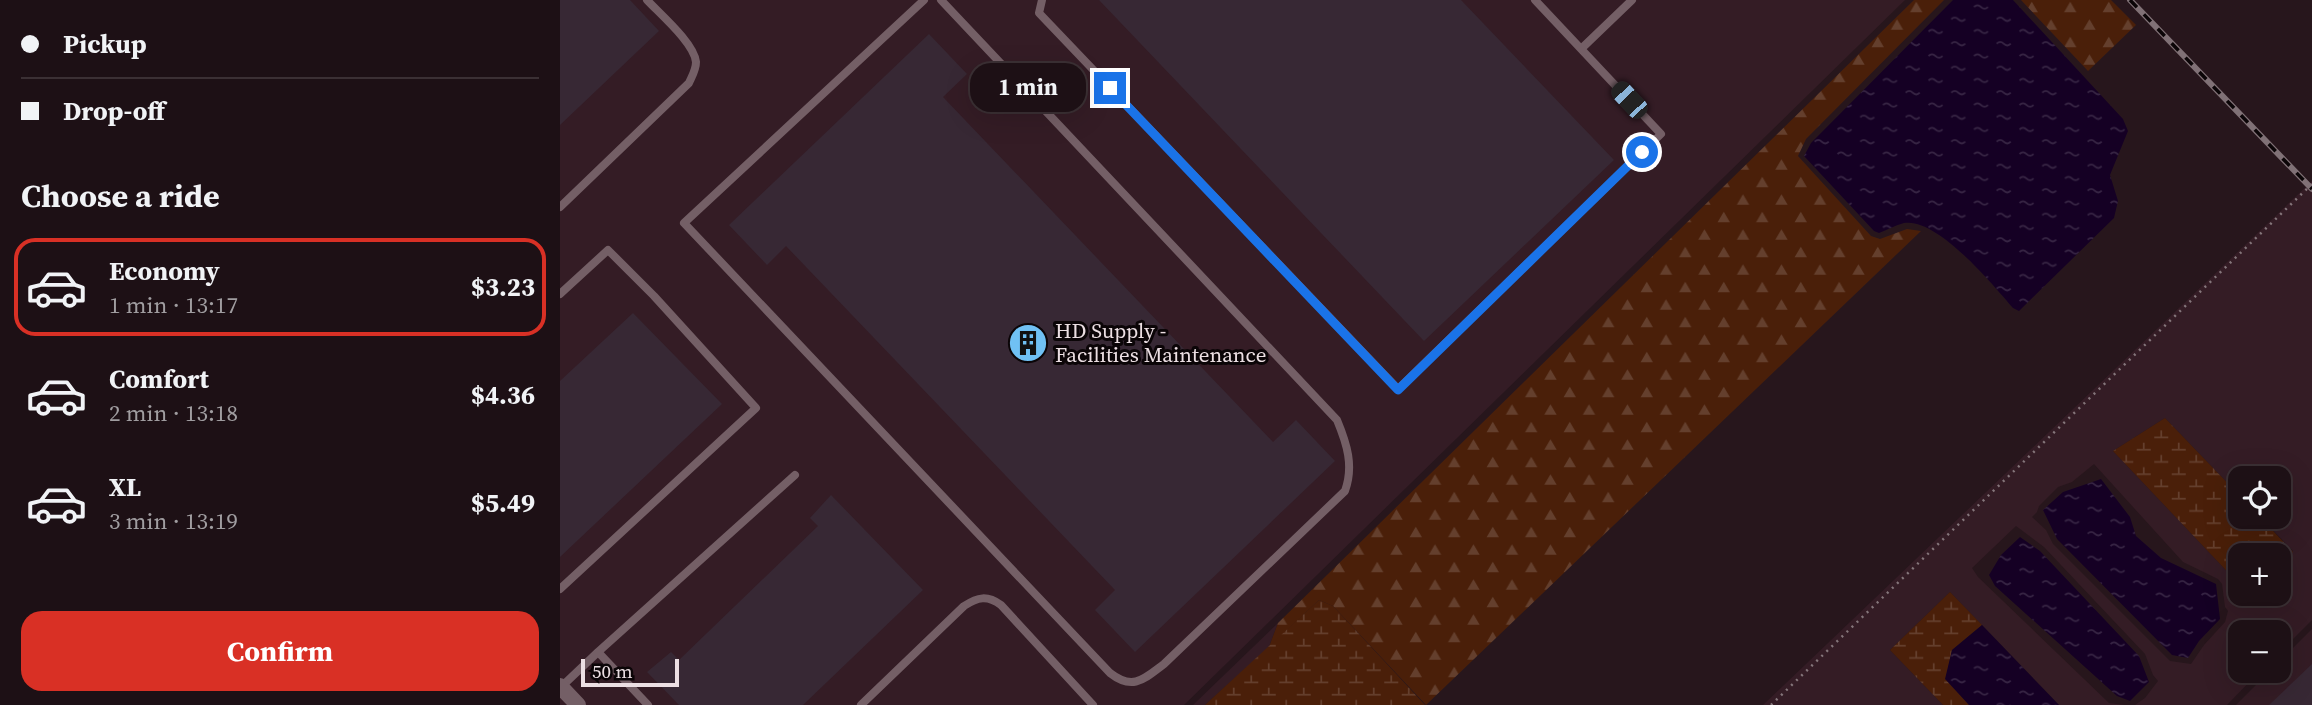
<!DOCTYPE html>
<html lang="en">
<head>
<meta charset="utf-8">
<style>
	:root { --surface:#1d1015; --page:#2a1e22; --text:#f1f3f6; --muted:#a09da0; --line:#3b3034; --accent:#d93025 }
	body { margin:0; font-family:"Source Serif 4",serif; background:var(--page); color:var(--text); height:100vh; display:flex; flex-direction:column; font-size:26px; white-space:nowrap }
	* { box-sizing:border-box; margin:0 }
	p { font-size:23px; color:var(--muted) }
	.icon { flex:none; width:38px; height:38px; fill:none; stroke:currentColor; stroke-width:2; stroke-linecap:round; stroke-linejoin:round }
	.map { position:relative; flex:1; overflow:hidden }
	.drawer { display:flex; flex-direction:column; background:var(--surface); width:560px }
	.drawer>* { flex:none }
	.top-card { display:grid; align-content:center; height:154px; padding:0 21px; background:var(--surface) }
	.tools { position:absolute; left:1668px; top:466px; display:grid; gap:14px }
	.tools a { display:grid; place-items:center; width:63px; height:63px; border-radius:14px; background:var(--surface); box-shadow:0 7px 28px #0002,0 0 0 2px var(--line); font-size:35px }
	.scale { position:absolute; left:21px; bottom:18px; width:98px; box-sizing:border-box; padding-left:7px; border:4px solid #ecdfe3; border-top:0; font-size:19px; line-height:24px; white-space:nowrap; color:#ecdfe3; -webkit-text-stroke:5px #0b0507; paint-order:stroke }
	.end { position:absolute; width:32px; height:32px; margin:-16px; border:9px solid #1a73e8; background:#fff; box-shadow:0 0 0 4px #fff }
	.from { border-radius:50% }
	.bubble { position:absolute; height:49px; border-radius:21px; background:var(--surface); box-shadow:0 7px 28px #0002,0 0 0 2px var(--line); font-size:23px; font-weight:700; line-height:49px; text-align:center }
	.car { position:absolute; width:21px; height:42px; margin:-21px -10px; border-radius:9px; box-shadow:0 0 5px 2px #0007; background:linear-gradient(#222 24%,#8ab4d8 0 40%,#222 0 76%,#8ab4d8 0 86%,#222 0) }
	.top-card b { display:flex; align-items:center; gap:24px; height:66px; font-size:26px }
	.top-card b+b { border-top:2px solid var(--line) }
	.top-card i { width:18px; height:18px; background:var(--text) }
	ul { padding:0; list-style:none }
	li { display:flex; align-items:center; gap:21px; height:98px; margin:0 14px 10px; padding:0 7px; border:4px solid transparent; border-radius:21px }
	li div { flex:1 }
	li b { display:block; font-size:26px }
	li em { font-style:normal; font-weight:700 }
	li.selected { border-color:var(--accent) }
	li>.icon { width:63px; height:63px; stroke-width:1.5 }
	h2 { padding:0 21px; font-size:32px; line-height:84px }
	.cta { display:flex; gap:14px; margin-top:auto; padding:14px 21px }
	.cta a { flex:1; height:80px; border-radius:21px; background:var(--accent); color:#fff; font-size:28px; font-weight:700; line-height:80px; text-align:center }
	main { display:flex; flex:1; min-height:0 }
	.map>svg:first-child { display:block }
	.built { fill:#341c25; fill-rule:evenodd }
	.forest { fill:url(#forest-firs) }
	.wetland { fill:url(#wetland-marsh) }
	.water { fill:url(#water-ripples) }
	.building { fill:#372834 }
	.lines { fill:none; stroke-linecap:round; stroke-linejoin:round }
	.path { stroke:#85767b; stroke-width:2.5; stroke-dasharray:2 5; stroke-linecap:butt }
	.service { stroke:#745f66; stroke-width:8 }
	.minor { stroke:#745f66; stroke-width:16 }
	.rail-casing { stroke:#807176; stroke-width:6 }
	.rail { stroke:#0b0507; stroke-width:3.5; stroke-dasharray:10; stroke-linecap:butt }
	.route { stroke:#1a73e8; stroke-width:9 }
	.labels { text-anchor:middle; stroke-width:6; stroke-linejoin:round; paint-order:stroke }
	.poi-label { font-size:21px; fill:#ecdfe3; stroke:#0b0507; text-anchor:start }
</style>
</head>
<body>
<main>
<section class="drawer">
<div class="top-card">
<b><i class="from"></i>Pickup</b>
<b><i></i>Drop-off</b>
</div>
<h2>Choose a ride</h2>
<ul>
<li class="selected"><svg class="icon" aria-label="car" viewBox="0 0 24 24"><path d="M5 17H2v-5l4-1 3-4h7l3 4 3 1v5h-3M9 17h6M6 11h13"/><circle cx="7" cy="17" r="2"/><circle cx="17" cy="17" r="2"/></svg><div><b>Economy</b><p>1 min · 13:17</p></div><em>$3.23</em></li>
<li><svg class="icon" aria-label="car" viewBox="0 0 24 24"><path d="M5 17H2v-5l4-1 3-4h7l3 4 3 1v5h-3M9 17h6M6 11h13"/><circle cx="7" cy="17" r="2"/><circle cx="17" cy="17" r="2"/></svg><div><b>Comfort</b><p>2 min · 13:18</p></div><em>$4.36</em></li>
<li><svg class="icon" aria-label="car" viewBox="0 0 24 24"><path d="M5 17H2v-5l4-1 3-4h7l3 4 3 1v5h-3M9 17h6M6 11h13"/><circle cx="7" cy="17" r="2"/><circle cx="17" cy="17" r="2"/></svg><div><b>XL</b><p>3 min · 13:19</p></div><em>$5.49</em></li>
</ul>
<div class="cta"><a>Confirm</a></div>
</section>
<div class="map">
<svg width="1752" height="705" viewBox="0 0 1752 705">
	<defs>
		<pattern id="forest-firs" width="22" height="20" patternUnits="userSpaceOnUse" patternTransform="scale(1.75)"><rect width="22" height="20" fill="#4a1f09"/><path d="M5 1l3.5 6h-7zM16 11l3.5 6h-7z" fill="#643f2d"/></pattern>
		<pattern id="wetland-marsh" width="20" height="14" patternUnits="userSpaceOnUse" patternTransform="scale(1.75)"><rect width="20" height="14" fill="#4a1f09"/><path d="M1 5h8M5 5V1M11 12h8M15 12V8" fill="none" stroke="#643f2d"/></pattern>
		<pattern id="water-ripples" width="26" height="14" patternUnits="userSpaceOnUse" patternTransform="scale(1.75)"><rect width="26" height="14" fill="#150024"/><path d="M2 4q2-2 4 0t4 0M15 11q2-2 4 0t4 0" fill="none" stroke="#372544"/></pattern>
	</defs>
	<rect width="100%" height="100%" fill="#27161c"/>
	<path class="built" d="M0,0H1345L624,705H0Z
		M1752,181V620L1719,653L1718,632H1680V670H1701L1667,705H1575L1585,698L1598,681L1593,675L1585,654L1484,547L1456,526L1412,568L1418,577L1549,703L1565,705H1499L1390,592L1330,650L1383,705H1203ZM1605,418L1680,496V478H1718V516H1699L1733,551L1719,566L1718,593H1680V585L1553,451ZM1534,464L1623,562L1658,579L1662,584L1665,607L1668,611L1665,622L1644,645L1631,664L1610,661L1493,544L1486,530L1472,517L1477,512L1479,506L1498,487L1512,482Z
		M718,623L709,647L645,705H633Z
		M1752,629V705H1676L1711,670H1718L1719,662Z"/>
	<path class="forest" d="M1354,0H1384L1246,139L1238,156L1311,236L1320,239L1347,229L1361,231L866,705L773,606L759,600L709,647L718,623Z
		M1461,0H1551L1576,25L1528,71Z"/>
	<path class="wetland" d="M1605,418L1680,496V516H1699L1733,552L1719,566L1718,555H1680V585L1553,451Z
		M1390,592L1422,625L1392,650L1386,678L1409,705H1383L1330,650Z
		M759,600L773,606L865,705H645Z"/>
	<path class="water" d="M1393,0H1453L1563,119L1568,131L1550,175L1558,201L1554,218L1459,311L1453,308C1433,285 1377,217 1344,223C1336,225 1327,230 1319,233L1314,231L1244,156L1251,143Z
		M1541,479L1570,517L1576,536L1601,558L1656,584L1660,619L1639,641L1628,658L1612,655L1497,539L1483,510L1503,492Z
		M1460,537L1480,551L1579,656L1589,682L1570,701L1557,696L1435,586L1429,575L1441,555Z
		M1422,625L1499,705H1409L1385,679L1392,650Z"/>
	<path class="building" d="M0,0H70L99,31L0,125Z
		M539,0H901L1054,160L864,341Z
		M369,34L407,74L383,97L713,442L736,420L775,461L575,652L535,610L555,590L226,246L207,265L169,225Z
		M73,313L162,404L0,557V381Z
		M271,495L363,590L243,705H119L87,672L111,652L119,660L258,526L250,518Z
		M1752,664V705H1709Z"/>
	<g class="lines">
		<path class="path" d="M1211,705L1752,184"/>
		<path class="service" d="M364,0L124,223L550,673C573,691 584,679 604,664L785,491C794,466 787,444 777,420L381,0
			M482,0L479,13L838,389L1101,134L975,0
			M1021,49L1072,0
			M0,207L129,83C132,76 136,70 136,62C134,43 100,14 87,0
			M0,294L48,250L94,296L196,408L0,589
			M38,652L235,475
			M1,687L38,652L88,705
			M301,705L404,606C418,597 427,595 441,605L533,705"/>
		<path class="minor" d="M0,686L18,705"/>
		<g class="rail-casing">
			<path id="rail" d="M1570,0L1752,189"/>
		</g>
		<use href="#rail" class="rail"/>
	</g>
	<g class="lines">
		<path class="route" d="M550,88L838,390L1082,152"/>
	</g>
	<defs>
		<g id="building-disc" transform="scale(2.0125)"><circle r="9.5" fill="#70c1f4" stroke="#0b0507"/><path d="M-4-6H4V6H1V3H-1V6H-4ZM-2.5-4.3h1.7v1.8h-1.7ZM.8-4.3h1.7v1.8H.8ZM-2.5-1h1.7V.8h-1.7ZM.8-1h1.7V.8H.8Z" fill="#111"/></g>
	</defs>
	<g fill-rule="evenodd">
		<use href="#building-disc" x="468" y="343"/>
	</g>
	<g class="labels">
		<g class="poi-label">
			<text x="495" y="338">HD Supply -<tspan x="495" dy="24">Facilities Maintenance</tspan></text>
		</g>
	</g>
</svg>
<div class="tools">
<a><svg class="icon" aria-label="locate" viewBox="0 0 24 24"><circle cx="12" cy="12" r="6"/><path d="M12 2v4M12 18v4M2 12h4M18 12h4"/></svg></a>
<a>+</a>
<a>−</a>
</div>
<div class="scale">50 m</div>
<i class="end from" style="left:1082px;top:152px"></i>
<i class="end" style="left:550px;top:88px"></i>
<div class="bubble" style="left:410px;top:63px;width:116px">1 min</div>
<i class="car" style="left:1069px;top:100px;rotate:317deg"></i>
</div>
</main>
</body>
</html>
